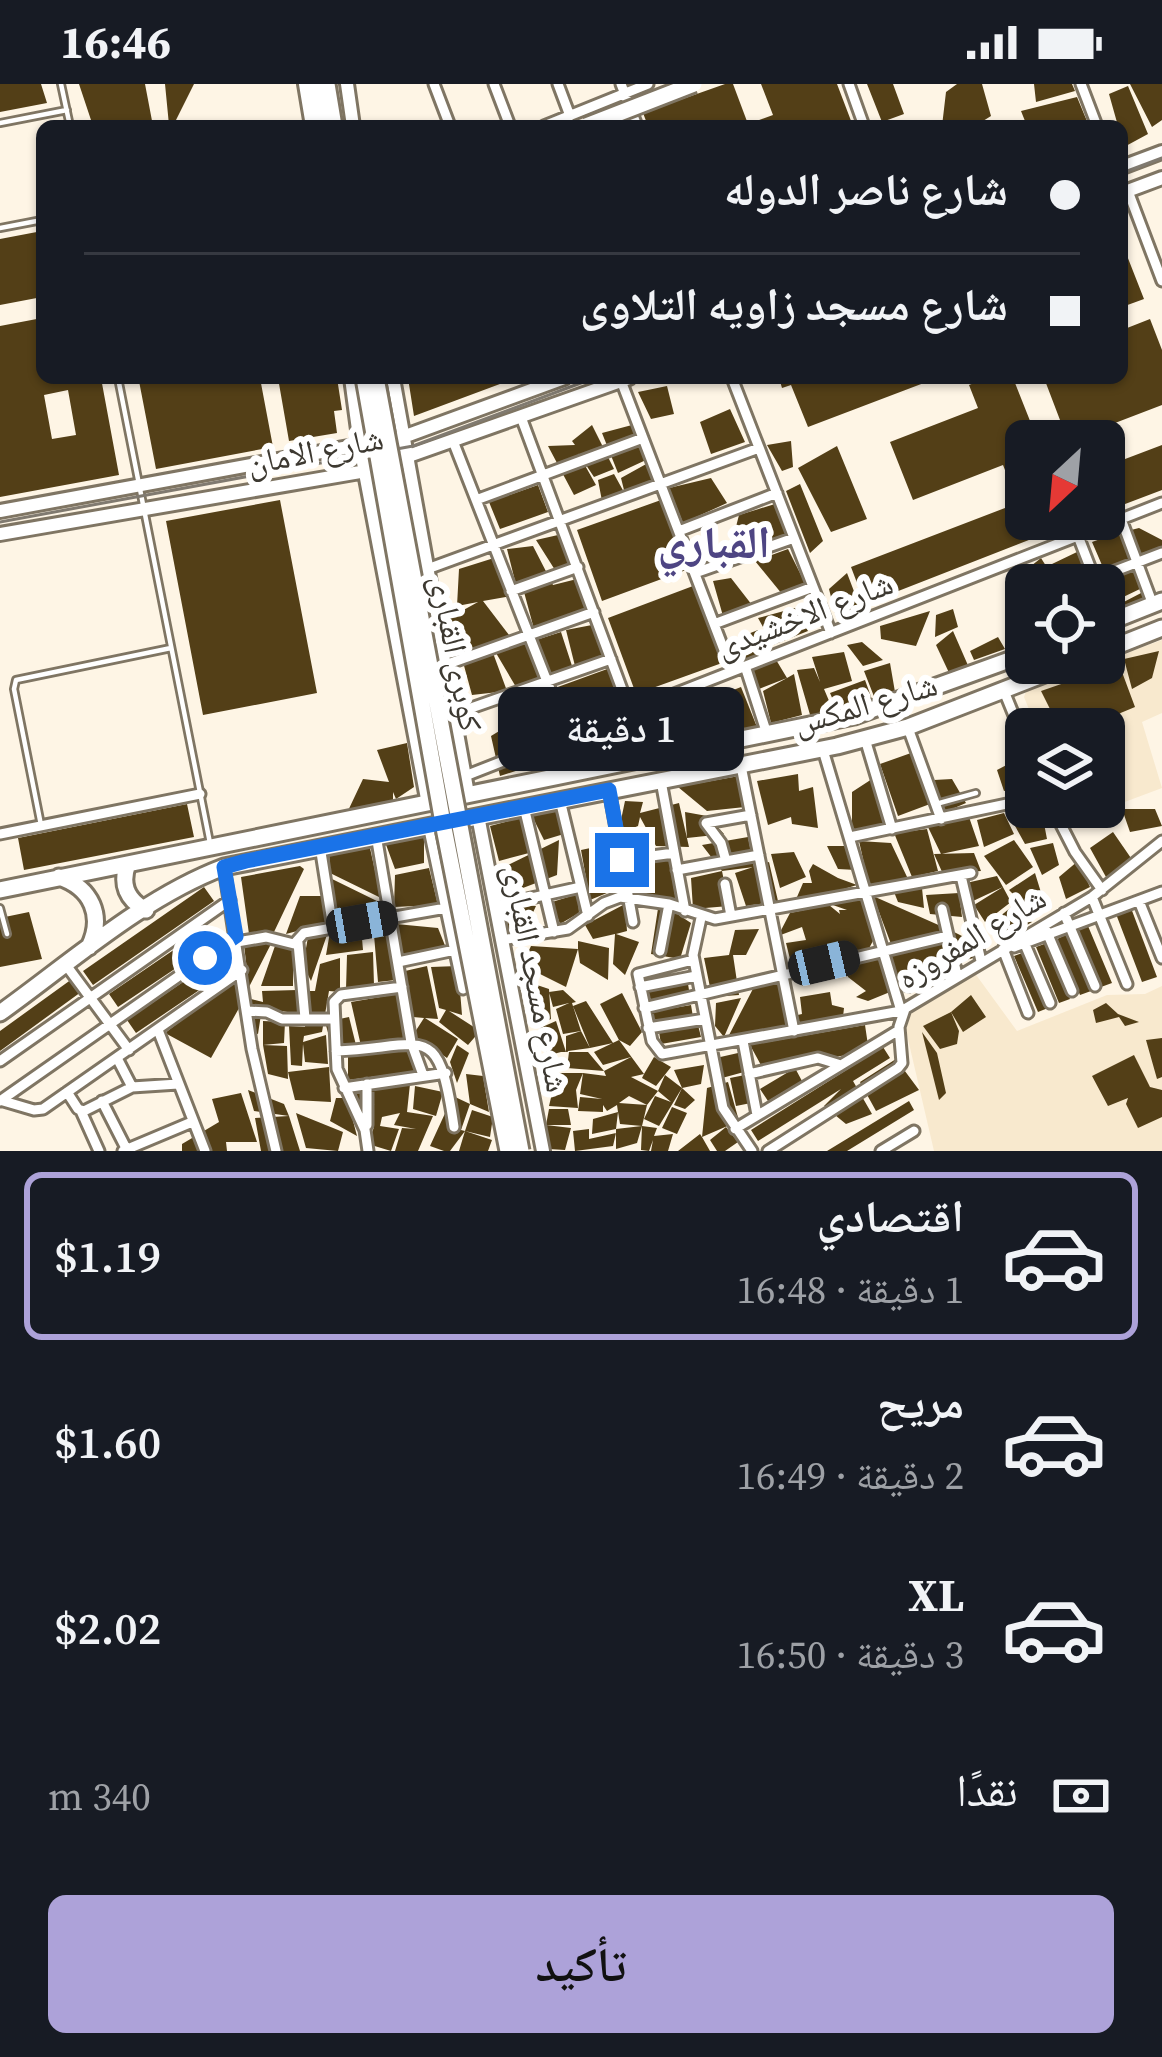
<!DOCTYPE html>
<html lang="ar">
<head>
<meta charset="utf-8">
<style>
	:root { --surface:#171b24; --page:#242831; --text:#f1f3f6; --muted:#9ea1a6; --line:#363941; --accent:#ada2d9 }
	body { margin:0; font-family:"Source Serif 4","Noto Naskh Arabic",serif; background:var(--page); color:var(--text); direction:rtl; height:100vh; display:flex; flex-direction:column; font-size:45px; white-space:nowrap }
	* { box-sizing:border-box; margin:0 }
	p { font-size:39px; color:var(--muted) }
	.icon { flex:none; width:66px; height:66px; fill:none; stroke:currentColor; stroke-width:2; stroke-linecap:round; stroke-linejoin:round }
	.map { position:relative; height:1067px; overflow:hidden; direction:ltr }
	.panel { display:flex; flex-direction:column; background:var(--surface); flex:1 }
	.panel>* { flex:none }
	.top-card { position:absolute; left:36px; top:36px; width:1092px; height:264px; border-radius:18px; box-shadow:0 3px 9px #0004; direction:rtl; display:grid; align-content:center; height:264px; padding:0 48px; background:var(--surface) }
	.needle { width:78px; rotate:206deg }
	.fabs { position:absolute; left:1005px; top:336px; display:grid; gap:24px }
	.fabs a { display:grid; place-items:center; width:120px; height:120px; border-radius:18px; background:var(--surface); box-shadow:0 3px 9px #0004; font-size:60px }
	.end { position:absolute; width:54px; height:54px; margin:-27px; border:15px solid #1a73e8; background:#fff; box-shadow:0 0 0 6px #fff }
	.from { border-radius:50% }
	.bubble { position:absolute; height:84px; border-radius:18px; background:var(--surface); box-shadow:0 3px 9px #0004; font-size:39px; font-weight:600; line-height:84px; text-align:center; direction:rtl }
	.car { position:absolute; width:36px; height:72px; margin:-36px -18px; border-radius:15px; box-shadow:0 0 9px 3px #0007; background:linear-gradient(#222 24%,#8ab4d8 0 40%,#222 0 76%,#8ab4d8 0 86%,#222 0) }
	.top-card b { display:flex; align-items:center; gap:42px; height:114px; font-size:45px }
	.top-card b+b { border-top:3px solid var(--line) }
	.top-card i { width:30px; height:30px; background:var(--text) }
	ul { padding:21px 0 0; list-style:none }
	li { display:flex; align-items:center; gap:36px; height:168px; margin:0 24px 18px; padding:0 24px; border:6px solid transparent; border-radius:18px }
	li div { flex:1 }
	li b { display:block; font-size:45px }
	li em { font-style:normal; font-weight:600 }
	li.on { border-color:var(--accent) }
	li>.icon { width:108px; height:108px; stroke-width:1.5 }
	.pay { display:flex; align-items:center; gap:30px; height:132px; padding:0 48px; font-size:45px }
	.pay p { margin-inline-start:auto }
	.primary-button { display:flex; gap:24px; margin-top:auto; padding:24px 48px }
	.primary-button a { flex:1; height:138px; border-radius:18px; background:var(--accent); color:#111; font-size:48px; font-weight:600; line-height:138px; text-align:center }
	.status { display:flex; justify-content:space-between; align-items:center; height:84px; padding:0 60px; background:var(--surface); direction:ltr }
	.status svg { height:33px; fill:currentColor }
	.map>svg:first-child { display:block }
	.built { fill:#f8e9ce }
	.building { fill:#533f17; fill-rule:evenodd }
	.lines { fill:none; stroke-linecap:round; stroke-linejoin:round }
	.service-casing { stroke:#7f7563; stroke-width:10 }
	.minor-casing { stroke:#7f7563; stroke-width:15 }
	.tertiary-casing { stroke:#7f7563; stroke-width:18 }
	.primary-casing { stroke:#7f7563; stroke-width:21 }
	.service { stroke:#fff; stroke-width:4.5 }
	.minor { stroke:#fff; stroke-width:9 }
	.tertiary { stroke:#fff; stroke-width:12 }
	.primary { stroke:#fff; stroke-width:15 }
	.tram { stroke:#807a70; stroke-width:3 }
	.primary-bridge-casing { stroke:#7f7563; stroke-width:21; stroke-linecap:butt }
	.primary-bridge { stroke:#fff; stroke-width:15 }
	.route { stroke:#1a73e8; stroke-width:15 }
	.labels { text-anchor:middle; stroke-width:12; stroke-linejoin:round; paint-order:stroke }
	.street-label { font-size:33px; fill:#3d3931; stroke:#fff }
	.district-label { font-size:45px; font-weight:bold; fill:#4e4583; stroke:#fff }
</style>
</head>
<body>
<div class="status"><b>16:46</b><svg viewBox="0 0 49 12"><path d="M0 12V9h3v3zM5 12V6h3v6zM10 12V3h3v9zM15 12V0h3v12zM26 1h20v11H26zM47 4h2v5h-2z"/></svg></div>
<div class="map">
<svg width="1162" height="1067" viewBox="0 0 1162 1067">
	<rect width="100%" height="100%" fill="#fef5e5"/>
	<path class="built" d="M1162,556V629L1142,638L1162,704L1074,737L1069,723H1104V645H1037L1024,613L1027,605Z
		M974,888L1017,947L1107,911L1145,910L1162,902V1067H934L904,938L914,926Z"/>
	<path class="building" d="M0,0H41L47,19L0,28Z
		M79,0H145L153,42H93Z
		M165,0H194L173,42L169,41Z
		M725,0H733L748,40L773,31L761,0H837L853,42H648L643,29Z
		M867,0H893L904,30L882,38Z
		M957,0H982L991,32L975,42H942L946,8Z
		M1034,0H1072L1075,7L1036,18Z
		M1130,0H1162V36L1152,43Z
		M1128,2L1148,50L1124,63L1122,42H1118L1109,10Z
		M1077,13L1089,42H1027L1021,27Z
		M42,147V213L0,221V155Z
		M1122,159L1144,215L1122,223Z
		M42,234V294H101L119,391L0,413V242ZM68,306L76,351L52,355L44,311Z
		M1150,235L1162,266V321L1068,357L1044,294H1122V246Z
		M154,294H260L273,363L156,385L139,297Z
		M278,294H337L342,326L334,327L337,349L289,357Z
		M408,294H516L414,332Z
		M779,294H937L808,343L791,301L782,304Z
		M987,294H1013L1038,357H1026V435H1068L1070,440L865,520L851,483L1018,419L1003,381L913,416L890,358L978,324L969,301Z
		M667,302L674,330L651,335L638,308Z
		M730,325L745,358L711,370L700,338Z
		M592,341L614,385L594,393L578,369L596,401L574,411L548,362L575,361L572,357Z
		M632,341L646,376L618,389L602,349Z
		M791,357L793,383L782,387L767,361Z
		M1162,361V406L1104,428V383Z
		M837,362L867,435L831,448L798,384Z
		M648,379L658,403L625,410L621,394Z
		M614,390L625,410L602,417L598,396Z
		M711,394L727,419L683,439L669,404Z
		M800,400L823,457L810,469L786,407Z
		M538,401L548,428L500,445L489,418Z
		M280,416L317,609L203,631L166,437Z
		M661,416L686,486L602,517L577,446Z
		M775,420L788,450L729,470L739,431Z
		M1139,444L1162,456V463L1139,470L1131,446Z
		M1120,448L1139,484L1134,486L1142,504L1117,516L1092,458Z
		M558,451L573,478L555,486L536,456Z
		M533,462L553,501L577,495L588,525L534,545L524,508L518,509L507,465Z
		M788,465L805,499L782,510L755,477Z
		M1077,468L1091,501H1063L1052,480Z
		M494,474L511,512L483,517L509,551L465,574L449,534L478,518L457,522L459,485Z
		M1041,474L1058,501H1033L1026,486Z
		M847,489L860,523L836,533L829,505Z
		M731,494L752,521L723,532L713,497Z
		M693,502L722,579L636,610L608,534Z
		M1143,508L1157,528L1125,540L1119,529L1104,536V511L1110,510L1116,522Z
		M795,524L808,547L773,561L758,534Z
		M953,525L958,543L935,553L936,531Z
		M930,527L916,562L881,555L880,542Z
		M592,541L607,576L575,582L566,546Z
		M758,546L787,594L794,590L802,631L771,639L763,607L787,594L759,605L730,557Z
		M953,547L970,586L951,593L936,561Z
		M561,548L574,588L516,603L496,569Z
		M998,553L1005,565L974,576L970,567Z
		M862,558L883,576L863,582L847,561Z
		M1159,567L1152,594L1132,605L1124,575Z
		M844,568L852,597L824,605L835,631L813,641L797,586L814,584L820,598L812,573Z
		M493,569L507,607L472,611L463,578Z
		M890,579L895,608L875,615L864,587Z
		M1119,580L1135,623L1082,645H1060L1041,607Z
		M610,584L617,613L571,627L555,604Z
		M865,596L874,621L839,630L830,609Z
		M741,603L757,643L724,648L713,614Z
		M543,607L554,625L523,634L502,620Z
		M705,611L727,654L678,658L669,626Z
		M663,632L670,669L637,676L634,634Z
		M619,637L624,654L595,668L586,651Z
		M511,640L531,682L500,692L491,652Z
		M516,642L541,647L575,674L535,682Z
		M407,659L414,703L396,715L393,708V722L346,731L363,695L389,698L377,666Z
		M911,669L930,720L898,732L880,680Z
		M1018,675L1026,702L1004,707L997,686Z
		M798,690L799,707L813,703L818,744L792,740L791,733L768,741L757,697Z
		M739,692L745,723L707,727L678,703Z
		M872,695L887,740L852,746V708Z
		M952,695L966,719L945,728L934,696Z
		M625,717L643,718L640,729L679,719L689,763L656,762L640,733L638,742L618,750Z
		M187,720L194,753L24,786L18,754Z
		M557,722L564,750L544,756L530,728Z
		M1041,724L1047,755L1025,760L1009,731Z
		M1122,725H1155L1162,742L1130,748Z
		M685,728L707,732L724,750L687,754Z
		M1004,729L1014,750L984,763L977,736Z
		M969,733L979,762L941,770L927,741Z
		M520,734L529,769L499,777L490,742Z
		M927,745L938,787L912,793L894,749Z
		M1113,748L1133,777L1106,793L1090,764Z
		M424,749V779L395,785L385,758Z
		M748,753L754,783L722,787L702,761Z
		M559,756L557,791L515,807L506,782Z
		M1014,756L1033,783L1006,801L984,772Z
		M859,757L891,759L908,795L869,802Z
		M614,759L619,804L590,816L581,766Z
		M1053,759L1059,781L1042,791L1030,764Z
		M827,762H849L856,786L838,785Z
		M370,764L381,814L330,789L329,768Z
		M794,768L806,793L780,804L771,770Z
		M974,769L981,787L943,790L934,770Z
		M669,774L676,817L635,807L633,784Z
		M1078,777L1090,803L1066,815L1059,793Z
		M769,778L778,817L746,822L735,789Z
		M813,780L838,794L857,801L794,820L803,799H812L809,787Z
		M300,782L304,785L274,848L249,850L241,793Z
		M429,784L438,821L394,823L395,791Z
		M722,787L729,822L693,825L691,794Z
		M1035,789L1043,815L1031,828L1009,806Z
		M997,792L1011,818L985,838L974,821L1003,803L973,817L966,799Z
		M330,794L381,819L384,829L339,838Z
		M204,803L214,817L93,901L83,887Z
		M922,804L924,824L898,818L894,808Z
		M959,809L962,833L930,830L926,811Z
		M578,810L579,829L560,840L552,818Z
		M850,811L862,815L868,833L871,832L874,855L866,870L828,872L792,883L786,859L806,856L802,843L778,852L790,829L829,821L840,830L839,826H847L830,820Z
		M300,812H322L327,839L286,850Z
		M873,812L943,843L948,852L891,860Z
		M659,818L691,839L680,875L651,870Z
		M519,820L536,822L524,848L505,844Z
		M625,820L627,847L616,850L639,858L625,891L613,880L615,850L593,855L585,841Z
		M1015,820L1032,838L1002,856L993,838Z
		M1131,824L1157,893L1142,898L1116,830Z
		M29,828L42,875L0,883V834Z
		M396,840L438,844L446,864L397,874Z
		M1088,842L1112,899L1101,903L1077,847Z
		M361,843L363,866L326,871L330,848Z
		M946,844L976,859L980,872L956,879Z
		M759,845L746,871H733L739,911L712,913L704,874L729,871L735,846Z
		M389,849L396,896L378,898L374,851Z
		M197,850L206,864L118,923L109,910Z
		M1068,850L1091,907L1080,911L1057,855Z
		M327,851L311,897L303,881L308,853Z
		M948,856L954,882L910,910L903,908L883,866Z
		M578,857L609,864L608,896L580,879L578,865L566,903L522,881L531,862L578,865Z
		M272,858L249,903L244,861Z
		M276,859L293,865V902H261Z
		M1047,859L1070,915L1059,919L1036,863Z
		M373,868L374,901L346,905L347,871Z
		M1025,868L1048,924L1038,928L1014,872Z
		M884,870L890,908L868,917L856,913L866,907L848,893L845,877Z
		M340,874V908L329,907L322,948L304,952L303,958L326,951L328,980L305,978L303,960L302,982L291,981L289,942L305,943L308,907H315L320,880Z
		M214,877L223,890L136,949L127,936Z
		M427,882L438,935L425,934L458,955L447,974L413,951L424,934L413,933L405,887Z
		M458,882L462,931L449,927L480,947L468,961L459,954L461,950L459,954L439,938L446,926L439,924L431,883Z
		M782,888L790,942L728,953L756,899Z
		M238,893L243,917L211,974L165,949Z
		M72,895L81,908L0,967V947Z
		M528,898L549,905L551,935L538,942Z
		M688,900L690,912L650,919L648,907Z
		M297,906L300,930L262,924L258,950L242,946L251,915L263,918L262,907Z
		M563,906L576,918L572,919L581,947L590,964L573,922L586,917L613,959L590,964L561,968L546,972L540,944L556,937L566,968V952L581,947L563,950L556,925L569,919L553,923L549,908Z
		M830,908L832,921L815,925L832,921L844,924L843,933L806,942L796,940L793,932L802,930L800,913Z
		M622,909L642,948L630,962L619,956L600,920Z
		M398,910L405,954L361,962L351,918Z
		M971,911L986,933L963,948L951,928Z
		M741,914L724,953L715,942L716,919Z
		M1106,919L1118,930L1139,938L1125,942L1119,933L1096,939L1093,926Z
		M691,921L693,933L654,940L651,928Z
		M951,928L959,947L957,960L940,965L923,942Z
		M349,933L356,961L331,959L325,938Z
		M263,937L285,938L284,959L263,961Z
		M698,941L701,953L661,960L659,948Z
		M865,941L869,968L762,983L750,961Z
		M922,948L937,969L946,1009L939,1016Z
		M1162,954V993L1157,995L1146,956Z
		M619,956L644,990L654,973L671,983L656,1002L642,994L644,990L631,993L658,1007L647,1021L629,1012L619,1019L647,1021L642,1042L620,1040L618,1028L616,1045L592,1050L593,1035L618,1028L617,1021L607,1027L603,1021V1028L578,1027L580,1013L602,1015L580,1010L583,989L576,1006L578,1024L549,1022L554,1001L548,1000L550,989H583L606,992L604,987L631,973L603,981L594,968Z
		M263,961L287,962L288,995L268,990Z
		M457,961L469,969L457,999L450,978Z
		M883,963L890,974L853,997L872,1030L846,1040L824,1022L841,1005L758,1057L751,1046Z
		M380,964H406L416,987L348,996V969L380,970Z
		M569,968H588L604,987L567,984Z
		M738,969L744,988L722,994L716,974Z
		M1134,971L1150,1003L1162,1006V1033L1138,1044L1126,1020L1128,1014L1108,1022L1092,992Z
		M896,975L919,1006L876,1027L860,998Z
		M704,981L701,1000L682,1004L695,1016L685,1025L674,1021L682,1004L659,1042L644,1035L655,1012L671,1018L658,1007L665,991L682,1004L674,986Z
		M329,983L331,1018L295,1016L288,988Z
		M795,984L802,997L768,1017L760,1005Z
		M466,990L483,992L489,1028L470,1020Z
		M745,991L751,1019L736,1022L730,994Z
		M728,998L739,1037L702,1053L710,1067H678L700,1050L702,1053L707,1004Z
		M410,1000L407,1028L433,1032L418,1067H395L402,1044L416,1045L394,1041L400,1029L382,1033L380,1042L399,1045L391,1067L368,1060L374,1043L360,1020L375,1021L357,1018L356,1005Z
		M415,1002L443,1008L436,1032L413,1025Z
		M248,1006L284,1020L289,1032L300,1067H261L255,1034L289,1032L254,1027Z
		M241,1009L257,1058H226L227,1067H182V1060L219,1038L212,1015Z
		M453,1012L470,1020L461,1046L465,1047L450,1067H444L430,1062Z
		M336,1014H347L357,1052L330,1037Z
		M909,1017L914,1026L847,1067H827Z
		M672,1023L687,1029L677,1050L662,1044Z
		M549,1025H568L571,1041H546L571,1044L565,1066L549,1065L546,1041Z
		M472,1026L493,1033L490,1053L465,1047L492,1056L488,1067H459L465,1047Z
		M296,1029L343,1048L338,1067L306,1064Z
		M642,1042L637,1059L616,1065V1045Z
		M642,1042L657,1044L654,1052L673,1050L668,1067H651L653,1056L649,1067L641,1066Z
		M726,1043L738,1058L725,1067H717L710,1056Z
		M589,1045V1055L616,1049L613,1062L575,1067L573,1047Z"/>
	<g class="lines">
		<g class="service-casing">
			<path id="service" d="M61,0L70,42
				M0,39L67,26
				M0,144L42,136
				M118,294L210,759
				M1104,531L1108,530
				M936,720L976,709
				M41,741L14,605L16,596L171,564
				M0,824L7,850"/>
		</g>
		<g class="minor-casing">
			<path id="minor" d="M434,0L450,42
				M494,0L510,42
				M558,0L570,32
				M621,0L637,42
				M849,0L864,42
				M1081,0L1097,42
				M544,42L648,0
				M1128,107L1162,197
				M620,294L732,587
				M732,294L831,549
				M521,333L630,627
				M453,357L568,651
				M476,416L643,354
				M1121,435L1153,521
				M679,447L777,409
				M1078,452L1097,501
				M430,484L759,364
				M695,489L794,454
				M1094,495L1162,469
				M511,507L578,483
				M714,540L813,503
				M445,581L594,528
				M745,582L767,650
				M1004,607L1026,661
				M454,630L611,575
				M908,644L941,735
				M865,655L892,745
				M823,666L901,927
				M741,682L794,947
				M465,692L1162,419
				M661,697L685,827
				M609,706L633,838
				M560,716L588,832
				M524,723L554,848
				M1052,723L1075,768L1102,806
				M428,741L463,905
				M0,750L200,710
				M376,751L411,958L423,991
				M850,753L1026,716
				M320,762L333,844
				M622,776L674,769
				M726,777L721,759L706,739L751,731
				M224,784L252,965L276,1067
				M677,786L759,771
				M961,792L981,877
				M725,800L731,832
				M1092,813L1127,900
				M1139,817L1162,874
				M495,822L581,803
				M942,825L957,891
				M1064,829L1095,902
				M701,834L693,871L723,1024L752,1067
				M1046,846L1072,907
				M502,856L568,845L604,819L620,813L669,820L715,835L971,789
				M237,858L266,853L294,860L304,849L446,824
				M1024,858L1050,919
				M298,859L305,934
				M1014,863L1162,808
				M1003,865L1028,929
				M660,867L669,820
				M693,876L638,890L652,957L662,970L901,927L1092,813L1162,757
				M398,878L455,866
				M66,881L129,966
				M640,903L696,892
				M644,924L948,852
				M247,927L267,928L282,935H334
				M648,944L705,935
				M158,946L205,1067
				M743,957L757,1031
				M336,967C427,963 438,934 454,1043
				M117,974L132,1003
				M0,977L230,816
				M749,990L818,974L841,981
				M344,1004L446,989
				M67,1008L78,1025L84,1027L132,1003L178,1000
				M0,1016L34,1026L43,1025L242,886
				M0,1017L236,852
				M102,1017L127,1066
				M81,1027L99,1067
				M367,1041V1000
				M735,1045L899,946
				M123,1067L192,1038
				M368,1067L365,1046L337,985L334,918L341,911L402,903
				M768,1067L898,984L902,979L899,943L905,925
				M881,1067L914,1047"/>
		</g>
		<g class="tertiary-casing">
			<path id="tertiary" d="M305,0L312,42
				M347,0L353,42
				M1122,83L1162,68
				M1122,109L1162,94
				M351,294L361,368L428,720
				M393,294L468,710
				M0,427L403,353L564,294
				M0,450L366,387L629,294
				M478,732L543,1067"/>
		</g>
		<g class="primary-casing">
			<path id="primary" d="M312,0L320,42
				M327,0L334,42
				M1104,540L1162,517
				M1104,567L1162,544
				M128,780C120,800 127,816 146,826
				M59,793C92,804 104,832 89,863
				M0,806L854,632L1026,570
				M0,929C70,879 142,814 224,783L837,662L908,643L1073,579"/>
		</g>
		<use href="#service" class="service"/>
		<use href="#minor" class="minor"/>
		<use href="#tertiary" class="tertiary"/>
		<use href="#primary" class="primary"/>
		<path class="tram" d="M1122,89L1162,74
			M0,438L413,362L594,294"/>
		<g class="primary-bridge-casing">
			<path id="primary-bridge" d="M586,42L694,0
				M364,294L443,739L508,1067
				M376,294L521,1067"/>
		</g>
		<use href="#primary-bridge" class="primary-bridge"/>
	</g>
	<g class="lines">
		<path class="route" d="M205,874L236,852L224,783L246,777L609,706L622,776"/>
	</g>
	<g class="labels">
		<g class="street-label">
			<text transform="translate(315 366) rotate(-11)" y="12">شارع الامان</text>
			<text transform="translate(804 530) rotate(-21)" y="12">شارع الاخشيدى</text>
			<text transform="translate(457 569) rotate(79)" y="12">كوبرى القبارى</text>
			<text transform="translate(865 619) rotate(-16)" y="12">شارع المكس</text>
			<text transform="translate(971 853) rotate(-31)" y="12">شارع المفروزه</text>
			<text transform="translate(537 894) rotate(79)" y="12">شارع مسجد القبارى</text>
		</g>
		<g class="district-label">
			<text x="714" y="474">القباري</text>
		</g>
	</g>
</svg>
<div class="fabs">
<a><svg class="needle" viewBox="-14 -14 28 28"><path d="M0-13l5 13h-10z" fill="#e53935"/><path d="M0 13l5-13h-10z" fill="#9ea1a6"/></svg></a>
<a><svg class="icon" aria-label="locate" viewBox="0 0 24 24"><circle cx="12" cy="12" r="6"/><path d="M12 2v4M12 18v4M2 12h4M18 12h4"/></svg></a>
<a><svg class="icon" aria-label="layers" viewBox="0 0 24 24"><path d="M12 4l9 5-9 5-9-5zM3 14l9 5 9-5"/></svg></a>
</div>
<i class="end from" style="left:205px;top:874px"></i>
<i class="end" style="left:622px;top:776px"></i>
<div class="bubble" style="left:498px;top:603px;width:246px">1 دقيقة</div>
<i class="car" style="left:362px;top:838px;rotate:80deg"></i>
<i class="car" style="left:824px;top:879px;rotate:77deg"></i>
<div class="top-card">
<b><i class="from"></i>شارع ناصر الدوله</b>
<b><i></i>شارع مسجد زاويه التلاوى</b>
</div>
</div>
<section class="panel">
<ul>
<li class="on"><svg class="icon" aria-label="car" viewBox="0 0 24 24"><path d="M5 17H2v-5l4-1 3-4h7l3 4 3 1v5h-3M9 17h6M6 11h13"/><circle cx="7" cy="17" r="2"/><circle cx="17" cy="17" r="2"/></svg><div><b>اقتصادي</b><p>1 دقيقة · 16:48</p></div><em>$1.19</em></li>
<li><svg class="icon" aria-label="car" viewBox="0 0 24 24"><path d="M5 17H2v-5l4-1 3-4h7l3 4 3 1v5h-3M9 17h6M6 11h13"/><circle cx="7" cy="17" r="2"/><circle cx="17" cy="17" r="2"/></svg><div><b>مريح</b><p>2 دقيقة · 16:49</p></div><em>$1.60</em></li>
<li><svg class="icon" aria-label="car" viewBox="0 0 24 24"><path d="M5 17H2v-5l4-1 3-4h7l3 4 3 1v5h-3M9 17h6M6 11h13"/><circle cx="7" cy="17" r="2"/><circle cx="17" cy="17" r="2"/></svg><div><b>XL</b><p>3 دقيقة · 16:50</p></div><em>$2.02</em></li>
</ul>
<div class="pay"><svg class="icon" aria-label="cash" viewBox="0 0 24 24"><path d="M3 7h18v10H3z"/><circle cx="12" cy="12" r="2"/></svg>نقدًا<p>340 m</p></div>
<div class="primary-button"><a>تأكيد</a></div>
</section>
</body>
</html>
